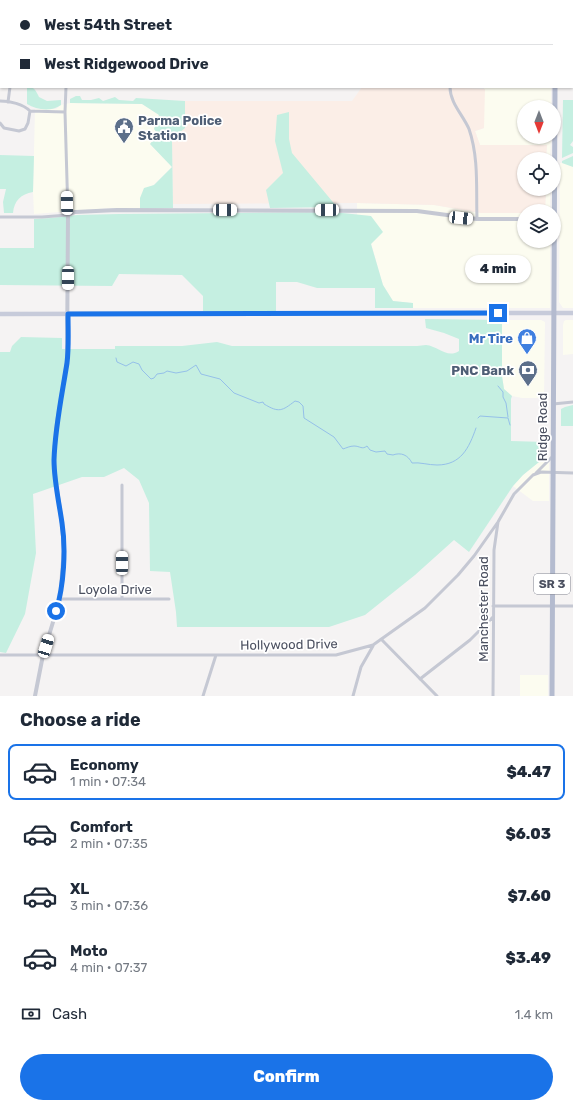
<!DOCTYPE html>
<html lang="en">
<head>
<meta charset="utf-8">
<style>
	:root { --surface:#fff; --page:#f6f6f7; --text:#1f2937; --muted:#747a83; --line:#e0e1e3; --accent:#1a73e8 }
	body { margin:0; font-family:Rubik,sans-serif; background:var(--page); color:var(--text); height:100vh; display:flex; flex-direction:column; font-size:15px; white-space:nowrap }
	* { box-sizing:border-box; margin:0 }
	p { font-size:13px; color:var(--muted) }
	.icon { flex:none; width:22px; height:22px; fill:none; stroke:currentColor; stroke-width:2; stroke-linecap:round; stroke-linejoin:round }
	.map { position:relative; height:696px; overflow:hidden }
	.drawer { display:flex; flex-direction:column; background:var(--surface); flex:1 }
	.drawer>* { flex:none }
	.guide { position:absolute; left:0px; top:0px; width:573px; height:88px; box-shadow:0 1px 3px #0004; display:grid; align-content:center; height:88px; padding:0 20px; background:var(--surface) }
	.needle { width:26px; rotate:180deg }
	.fabs { position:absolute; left:517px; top:100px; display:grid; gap:8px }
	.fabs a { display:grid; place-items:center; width:44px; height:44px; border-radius:50%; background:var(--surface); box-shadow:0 1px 3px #0004; font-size:20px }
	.end { position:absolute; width:18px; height:18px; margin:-9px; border:5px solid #1a73e8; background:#fff; box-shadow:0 0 0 2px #fff }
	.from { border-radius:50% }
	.bubble { position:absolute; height:28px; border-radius:14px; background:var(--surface); box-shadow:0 1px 3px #0004; font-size:13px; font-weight:800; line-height:28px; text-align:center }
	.car { position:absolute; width:12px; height:24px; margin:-12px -6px; border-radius:5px; box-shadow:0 0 3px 1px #0007; background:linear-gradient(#fff 24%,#345 0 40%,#fff 0 76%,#345 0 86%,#fff 0) }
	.guide b { display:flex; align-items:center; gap:14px; height:38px; font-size:15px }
	.guide b+b { border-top:1px solid var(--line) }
	.guide i { width:10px; height:10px; background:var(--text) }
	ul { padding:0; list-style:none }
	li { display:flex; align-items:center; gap:12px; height:56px; margin:0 8px 6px; padding:0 12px; border:2px solid transparent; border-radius:8px }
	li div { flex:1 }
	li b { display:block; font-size:15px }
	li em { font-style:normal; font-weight:800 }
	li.current { border-color:var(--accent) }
	li>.icon { width:36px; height:36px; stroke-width:1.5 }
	h2 { padding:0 20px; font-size:18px; line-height:48px }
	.pay { display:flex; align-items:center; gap:10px; height:44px; padding:0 20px; font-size:15px }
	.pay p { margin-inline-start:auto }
	.cta { display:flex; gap:8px; margin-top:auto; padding:8px 20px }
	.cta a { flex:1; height:46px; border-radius:24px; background:var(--accent); color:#fff; font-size:16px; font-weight:800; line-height:46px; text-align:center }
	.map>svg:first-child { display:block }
	.commercial { fill:#fcfcf0 }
	.medical { fill:#fbeee7 }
	.green { fill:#c5efe1 }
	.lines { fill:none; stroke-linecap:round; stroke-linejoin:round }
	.stream { stroke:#95c0e9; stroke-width:1 }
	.minor { stroke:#c5c8d3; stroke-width:3 }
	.tertiary { stroke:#c5c8d3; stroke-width:4 }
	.secondary { stroke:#c7cbda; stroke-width:4.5 }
	.primary { stroke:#b4bbcf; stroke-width:5 }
	.route { stroke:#1a73e8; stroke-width:5 }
	.labels { text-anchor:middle; stroke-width:3.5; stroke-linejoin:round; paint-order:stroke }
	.shield { fill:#fff; stroke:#818490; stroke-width:1 }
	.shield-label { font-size:12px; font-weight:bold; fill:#4b5060 }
	.service-label { font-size:13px; font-weight:bold; fill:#4e5e75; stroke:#fff; text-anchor:start }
	.shop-label { font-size:13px; font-weight:bold; fill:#366cbe; stroke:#fff; text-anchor:end }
	.street-label { font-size:13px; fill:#4b5060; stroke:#fff }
</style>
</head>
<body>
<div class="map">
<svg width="573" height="696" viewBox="0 0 573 696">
	<rect width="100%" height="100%" fill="#f5f3f3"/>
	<path class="commercial" d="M477,0H546L477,1Z
		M565,0H573V75L572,1Z
		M484,87H551V107H524V137H551L550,159H546L547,145H480L475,131L484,128Z
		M70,103L142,104L159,115L154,129L158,134L150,144L172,167L140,198V209L111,208L34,214L33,192L35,109H56L61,105Z
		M560,163L573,164V308H563L559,302Z
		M546,189H550V211H545Z
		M357,203L434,205L481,213H524V241H550V308H413V303L393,301L383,285L371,243V216L357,215Z
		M502,320H541L545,322L544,398H522L512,396L504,389L502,376Z
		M566,320H573V354L563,355V325L564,321Z
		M549,457V501H533L513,486L523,475L544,458Z
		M520,675H548V696H520Z"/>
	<path class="medical" d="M362,87H440L485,89L484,128L475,131L480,145H547L546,159H524V189H546L545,211H524V213H481L434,205L357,203L173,204L172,139L185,128V101H352Z"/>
	<path class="green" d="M0,0H43L1,1V21Z
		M27,87C35,87 36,91 39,97L47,101L61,100V105C51,112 37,110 27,104Z
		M76,96H80L82,100H91L99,98L103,101L115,97L119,100L133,101L136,98L185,101V128L172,139L173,208L140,209V198L144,188L154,185L172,167L150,144L158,134L154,129L159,115L142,104L70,103V99Z
		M563,100H573V141L570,145L573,147V153L562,158Z
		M289,112V139L292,153L337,207L270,208L266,190L283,173L275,141L277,115Z
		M0,155L34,156L33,192C21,194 14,201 13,213H4L3,202L6,189H0Z
		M573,156V167L562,163V161Z
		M333,212L371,216L383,232L371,244L383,285L393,301L413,303V308H375V288H317L297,282H276V311H203V296L182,275L119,274L112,286L0,285V248H34V219L51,218L77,215L119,214Z
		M425,319L502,320V376L504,389L512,396L511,399V441L545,442L544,458L523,475L513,486L469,552L454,540L415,575L365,615L329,627H177L176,612L170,572L150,571L149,503L139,480L124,468L104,477H82L33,494L36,553L25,614L6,653L0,652V352H10L12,346L21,337L62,338V349H115V346H182L217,342L232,346H417C420,346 423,345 426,345C438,346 447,359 459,351V339L444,333L426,328Z
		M573,405V426H561V409L565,407Z"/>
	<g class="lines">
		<path class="stream" d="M116,358L117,362L126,366L133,362L139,364L142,370L151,379L154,378L157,374L164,373L167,371L176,373L187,371L196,365L201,374L220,379L234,393L259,403L263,402L264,404C279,413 282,411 295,401L299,402L303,406L304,418L334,437L343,449C346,448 350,446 354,446C360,446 362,450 367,446L370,450L376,452L385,451L387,454L393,455C401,452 408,455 412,463C420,462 428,465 437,465C461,465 469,448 476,428
			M498,386L503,392V397L506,403L508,417
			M478,418L480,416L508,418L510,425"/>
		<path class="minor" d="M64,0V1
			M313,0V1
			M378,0L379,1
			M268,1L271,0
			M450,1V0
			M0,38H1
			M450,87C450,103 463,115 469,129C479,158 476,190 477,219
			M0,101C10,101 23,104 30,111L65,112
			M8,102L10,87
			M0,123L4,128L19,131L25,129L28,123L30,111
			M0,217H42L68,215L65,112L66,87
			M553,404L573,402
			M536,473L552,457
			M60,599H169
			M122,599V485
			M493,606H573
			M381,639L437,696
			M0,655H336L373,645L425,608L458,575L474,556L498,522L514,494L533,475L541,472L573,473
			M420,679L470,640L493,617
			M203,696L216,655
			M353,696L361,667L373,646
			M493,696L494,550L498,522"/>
		<path class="tertiary" d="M572,83H573
			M35,696L43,655L60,599L64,549L62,524L55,475L54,461L56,429L67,361L68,215L75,212L117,210L417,211L477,219H524"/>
		<path class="secondary" d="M0,314L573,313"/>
		<path class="primary" d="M556,1V0
			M552,696L555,87"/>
	</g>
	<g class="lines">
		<path class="route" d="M56,611C64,586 66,549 62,523C59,502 54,481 54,460C55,427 62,395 67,363C69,347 68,330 68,314L498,313"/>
	</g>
	<defs>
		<g id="civic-pin" transform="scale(1)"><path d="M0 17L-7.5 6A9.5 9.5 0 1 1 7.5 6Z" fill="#5c6f8a" stroke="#fff"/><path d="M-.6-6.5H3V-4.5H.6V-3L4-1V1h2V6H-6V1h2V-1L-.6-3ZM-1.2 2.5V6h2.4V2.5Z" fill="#fff"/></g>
		<g id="shop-pin" transform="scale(1)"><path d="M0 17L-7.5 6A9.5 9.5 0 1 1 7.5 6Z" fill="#3f7fe0" stroke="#fff"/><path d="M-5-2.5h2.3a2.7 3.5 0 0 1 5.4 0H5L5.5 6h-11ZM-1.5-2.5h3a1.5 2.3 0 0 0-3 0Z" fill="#fff"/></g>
		<g id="bank-pin" transform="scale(1)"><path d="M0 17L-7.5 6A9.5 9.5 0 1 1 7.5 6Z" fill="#5c6f8a" stroke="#fff"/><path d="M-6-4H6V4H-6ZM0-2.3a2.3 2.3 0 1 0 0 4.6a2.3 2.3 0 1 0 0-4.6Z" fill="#fff"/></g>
	</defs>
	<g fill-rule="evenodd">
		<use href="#civic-pin" x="124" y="127"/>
		<use href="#shop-pin" x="527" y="338"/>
		<use href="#bank-pin" x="528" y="370"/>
	</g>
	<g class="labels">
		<rect class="shield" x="534" y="574" width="36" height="20" rx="3"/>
		<g class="shield-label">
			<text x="552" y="588">SR 3</text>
		</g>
		<g class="service-label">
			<text x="138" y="125">Parma Police<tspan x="138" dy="15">Station</tspan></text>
			<text x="514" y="375" text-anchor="end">PNC Bank</text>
		</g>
		<g class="shop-label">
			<text x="513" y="343">Mr Tire</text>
		</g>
		<g class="street-label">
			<text transform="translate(542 427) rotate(-90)" y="5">Ridge Road</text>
			<text x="115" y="594">Loyola Drive</text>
			<text transform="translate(483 609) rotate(-90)" y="5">Manchester Road</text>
			<text transform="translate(289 644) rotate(-1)" y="5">Hollywood Drive</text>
		</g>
	</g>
</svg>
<div class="fabs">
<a><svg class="needle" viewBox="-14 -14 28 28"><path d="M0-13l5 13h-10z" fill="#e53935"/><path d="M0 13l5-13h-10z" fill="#747a83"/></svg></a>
<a><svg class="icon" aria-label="locate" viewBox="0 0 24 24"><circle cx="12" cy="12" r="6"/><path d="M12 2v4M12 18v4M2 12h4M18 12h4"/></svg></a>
<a><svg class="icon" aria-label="layers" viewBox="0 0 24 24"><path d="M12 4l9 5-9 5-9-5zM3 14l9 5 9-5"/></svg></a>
</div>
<i class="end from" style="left:56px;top:611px"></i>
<i class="end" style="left:498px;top:313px"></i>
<div class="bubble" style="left:465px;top:255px;width:66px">4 min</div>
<i class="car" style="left:67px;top:203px;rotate:359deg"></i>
<i class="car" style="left:225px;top:210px;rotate:90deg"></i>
<i class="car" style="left:327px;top:210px;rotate:270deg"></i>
<i class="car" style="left:461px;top:218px;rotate:96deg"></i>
<i class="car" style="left:68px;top:278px;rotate:180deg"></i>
<i class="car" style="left:122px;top:563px;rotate:0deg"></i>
<i class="car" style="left:46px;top:646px;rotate:17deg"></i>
<div class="guide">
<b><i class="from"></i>West 54th Street</b>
<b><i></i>West Ridgewood Drive</b>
</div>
</div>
<section class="drawer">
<h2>Choose a ride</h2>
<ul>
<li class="current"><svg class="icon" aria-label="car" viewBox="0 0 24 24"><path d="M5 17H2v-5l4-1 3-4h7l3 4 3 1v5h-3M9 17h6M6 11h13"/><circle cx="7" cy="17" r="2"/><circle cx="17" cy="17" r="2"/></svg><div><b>Economy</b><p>1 min · 07:34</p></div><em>$4.47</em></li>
<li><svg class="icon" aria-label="car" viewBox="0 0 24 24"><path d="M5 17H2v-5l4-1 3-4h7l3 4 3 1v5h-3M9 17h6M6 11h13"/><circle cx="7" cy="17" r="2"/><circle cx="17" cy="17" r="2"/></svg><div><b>Comfort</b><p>2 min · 07:35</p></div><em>$6.03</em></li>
<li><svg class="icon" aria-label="car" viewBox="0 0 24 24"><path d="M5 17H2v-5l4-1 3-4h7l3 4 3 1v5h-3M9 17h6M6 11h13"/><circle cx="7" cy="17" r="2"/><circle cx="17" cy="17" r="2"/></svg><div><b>XL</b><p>3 min · 07:36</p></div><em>$7.60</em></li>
<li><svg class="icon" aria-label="car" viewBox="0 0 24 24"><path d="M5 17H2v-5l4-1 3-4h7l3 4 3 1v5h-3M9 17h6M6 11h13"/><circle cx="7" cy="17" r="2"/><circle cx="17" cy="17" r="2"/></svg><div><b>Moto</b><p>4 min · 07:37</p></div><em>$3.49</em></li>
</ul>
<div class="pay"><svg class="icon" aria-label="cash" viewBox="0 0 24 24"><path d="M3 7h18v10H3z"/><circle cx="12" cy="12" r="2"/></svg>Cash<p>1.4 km</p></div>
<div class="cta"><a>Confirm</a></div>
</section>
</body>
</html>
